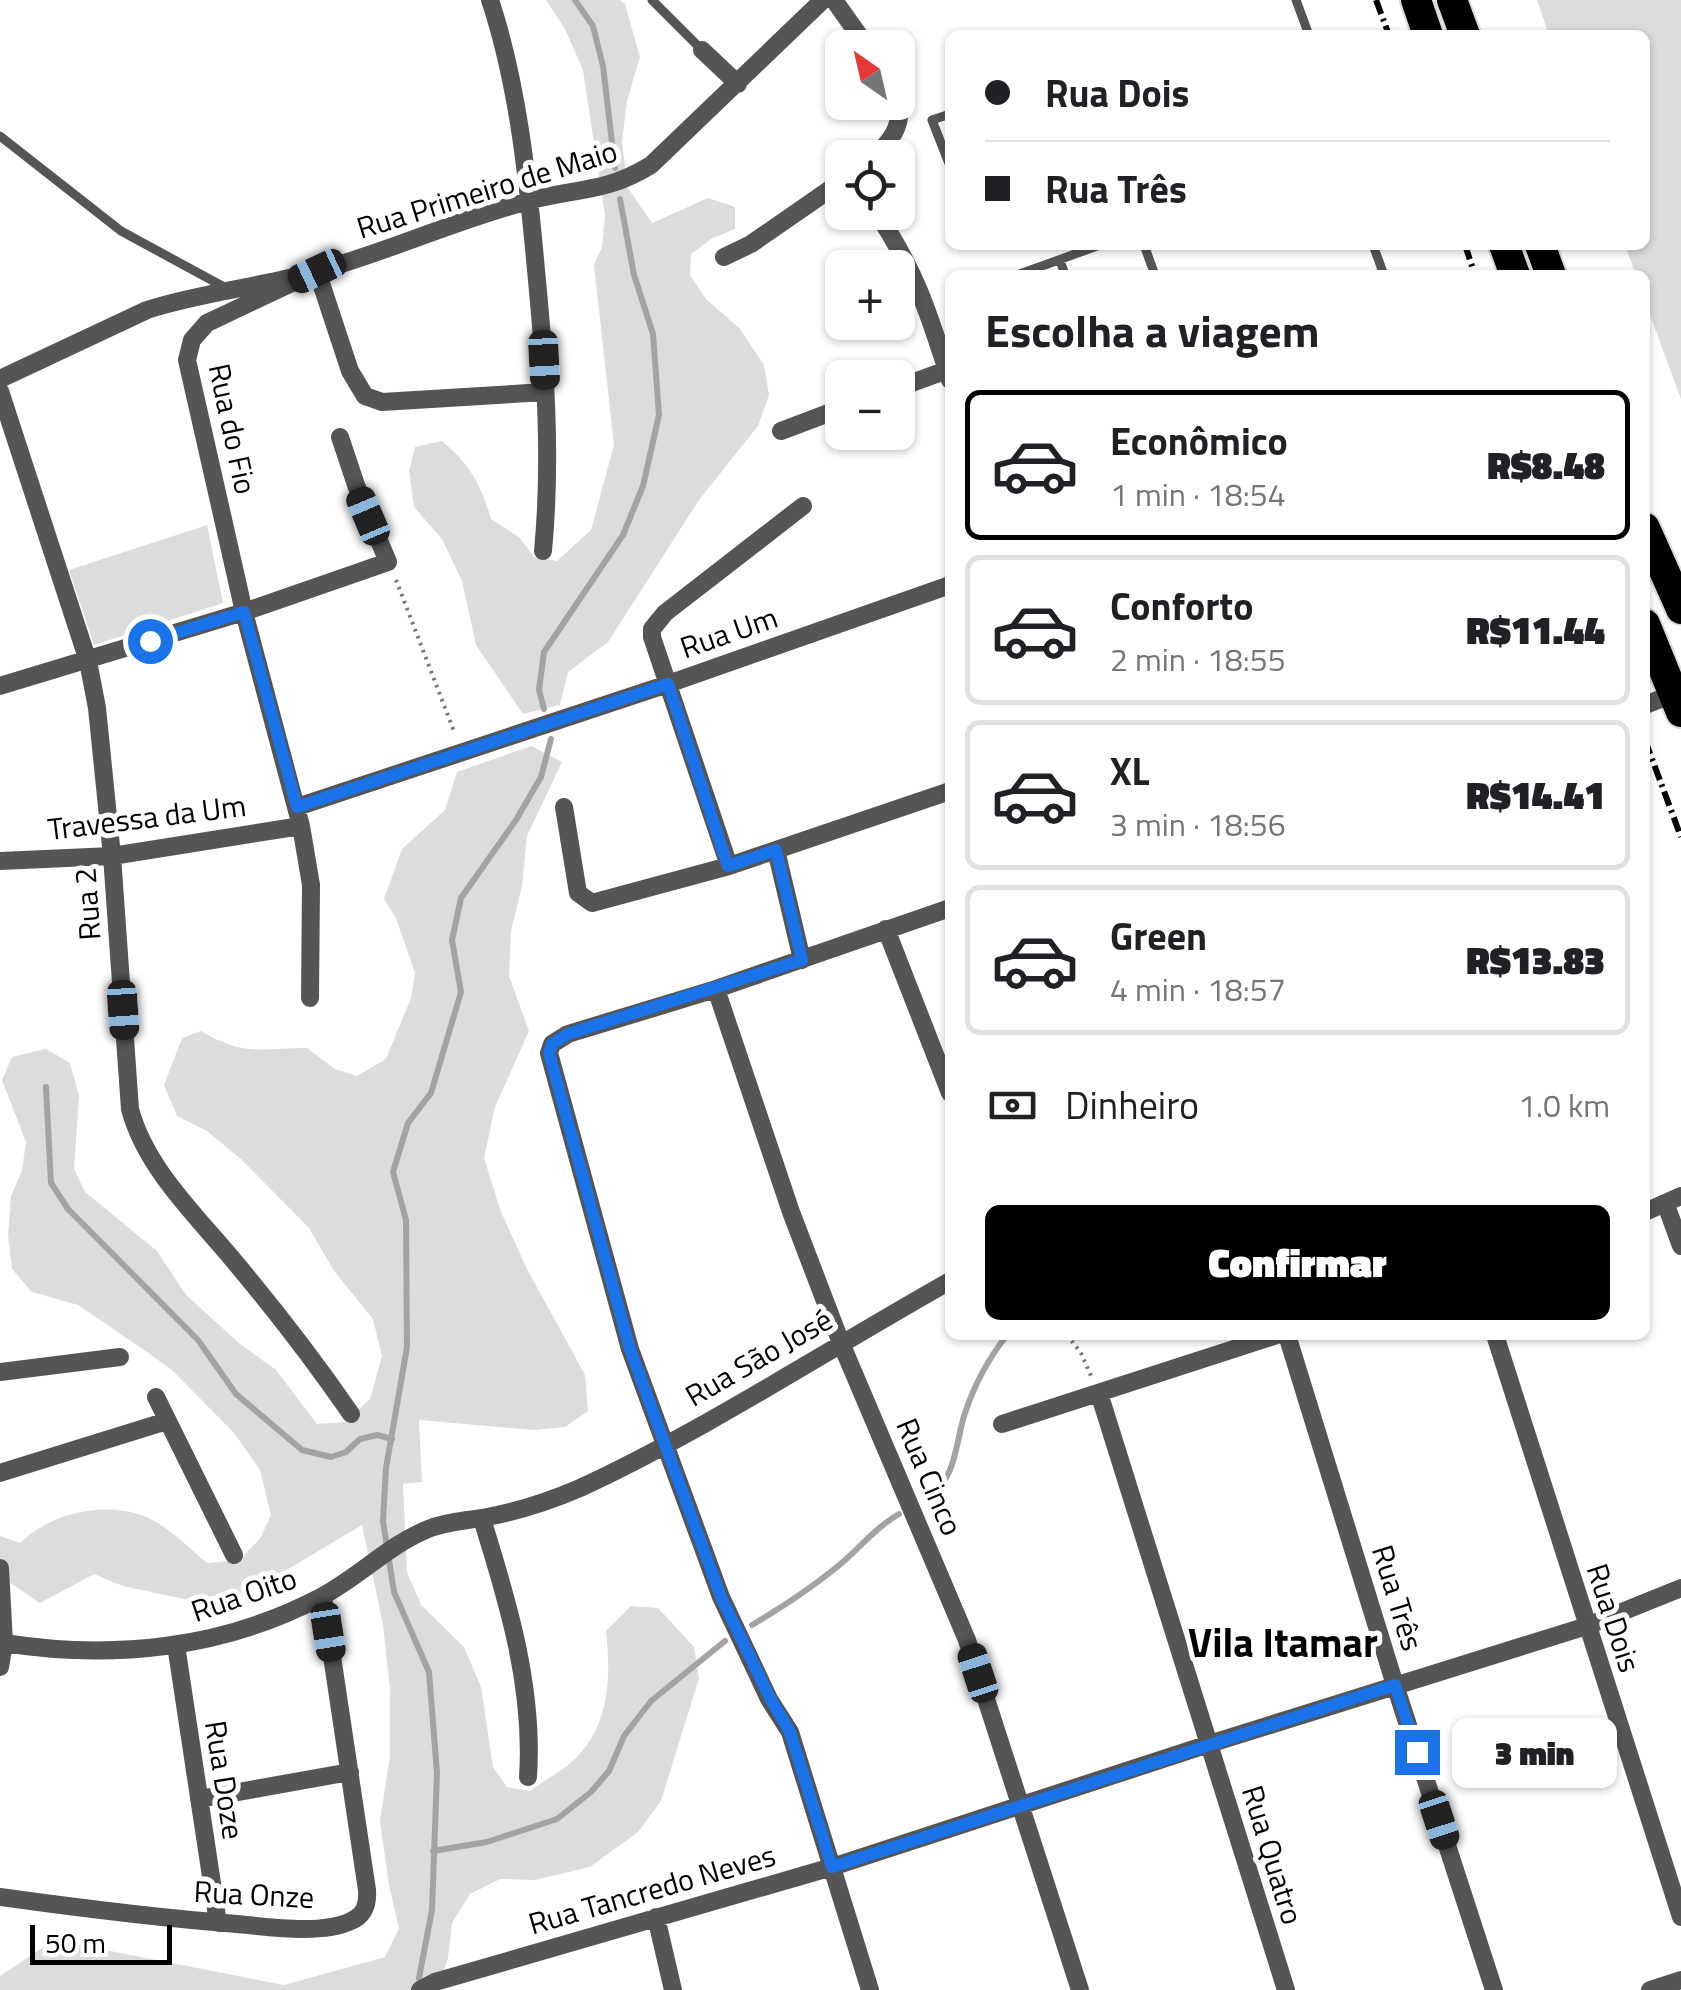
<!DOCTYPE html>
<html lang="pt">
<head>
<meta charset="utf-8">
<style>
	:root { --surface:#fff; --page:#f6f6f6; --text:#202124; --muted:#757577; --line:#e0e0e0; --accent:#000 }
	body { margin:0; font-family:"Titillium Web",sans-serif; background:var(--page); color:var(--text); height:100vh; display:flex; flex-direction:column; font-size:38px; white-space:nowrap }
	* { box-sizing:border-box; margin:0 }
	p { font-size:32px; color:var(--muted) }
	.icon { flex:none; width:55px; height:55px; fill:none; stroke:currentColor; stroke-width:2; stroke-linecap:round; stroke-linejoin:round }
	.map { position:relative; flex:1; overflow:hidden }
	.side { position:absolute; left:945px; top:270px; width:705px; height:1070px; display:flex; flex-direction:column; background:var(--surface); border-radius:15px; box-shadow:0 2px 8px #0004 }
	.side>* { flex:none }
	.top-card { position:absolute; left:945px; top:30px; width:705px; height:220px; border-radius:15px; box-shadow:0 2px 8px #0004; display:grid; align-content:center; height:220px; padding:0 40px; background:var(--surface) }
	.needle { width:65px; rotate:326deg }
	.controls { position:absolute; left:825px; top:30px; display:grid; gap:20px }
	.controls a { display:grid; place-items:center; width:90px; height:90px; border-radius:15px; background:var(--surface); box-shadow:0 2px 8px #0004; font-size:50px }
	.scale { position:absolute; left:30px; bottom:25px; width:142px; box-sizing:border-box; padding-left:10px; border:5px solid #000; border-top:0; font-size:28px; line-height:35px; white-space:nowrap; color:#000; -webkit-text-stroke:8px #fff; paint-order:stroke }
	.end { position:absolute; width:45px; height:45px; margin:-22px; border:12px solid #1a73e8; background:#fff; box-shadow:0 0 0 5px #fff }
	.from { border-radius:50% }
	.bubble { position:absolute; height:70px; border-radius:15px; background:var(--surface); box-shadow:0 2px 8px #0004; font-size:32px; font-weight:800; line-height:70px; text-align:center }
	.car { position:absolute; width:30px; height:60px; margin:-30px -15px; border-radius:12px; box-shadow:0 0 8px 2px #0007; background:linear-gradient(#222 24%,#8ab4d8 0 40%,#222 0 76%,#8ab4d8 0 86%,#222 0) }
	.top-card b { display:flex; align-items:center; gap:35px; height:95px; font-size:38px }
	.top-card b+b { border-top:2px solid var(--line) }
	.top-card i { width:25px; height:25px; background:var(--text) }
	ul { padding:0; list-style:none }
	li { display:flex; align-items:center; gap:30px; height:150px; margin:0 20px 15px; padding:0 20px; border:5px solid var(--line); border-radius:15px }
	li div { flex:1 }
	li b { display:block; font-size:38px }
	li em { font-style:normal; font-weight:800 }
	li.on { border-color:var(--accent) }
	li>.icon { width:90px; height:90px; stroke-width:1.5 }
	h2 { padding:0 40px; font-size:45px; line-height:120px }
	.pay { display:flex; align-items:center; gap:25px; height:110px; padding:0 40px; font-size:38px }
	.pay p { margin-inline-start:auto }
	.primary-button { display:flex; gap:20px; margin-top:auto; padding:20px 40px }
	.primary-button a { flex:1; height:115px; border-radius:15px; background:var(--accent); color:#fff; font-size:40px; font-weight:800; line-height:115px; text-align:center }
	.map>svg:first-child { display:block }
	.green { fill:#dcdcdc }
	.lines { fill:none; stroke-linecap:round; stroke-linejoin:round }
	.stream { stroke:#a3a3a3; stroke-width:6 }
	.highway-casing { stroke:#dbdbdb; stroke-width:34 }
	.path { stroke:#777; stroke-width:4; stroke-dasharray:2.5 5; stroke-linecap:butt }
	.lane { stroke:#555; stroke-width:9 }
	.street { stroke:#555; stroke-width:18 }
	.highway { stroke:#000; stroke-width:30 }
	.rail { stroke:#000; stroke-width:6; stroke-dasharray:15 5 2.5 5; stroke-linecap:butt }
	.route { stroke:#1a73e8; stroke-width:12 }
	.labels { text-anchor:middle; stroke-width:10; stroke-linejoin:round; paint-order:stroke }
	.street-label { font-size:30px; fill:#000; stroke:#fff }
	.district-label { font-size:40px; font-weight:bold; fill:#000; stroke:#fff }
</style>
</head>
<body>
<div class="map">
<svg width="1681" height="1990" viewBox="0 0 1681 1990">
	<rect width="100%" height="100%" fill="#fff"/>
	<path class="green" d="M546,0H620L625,4L640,57L627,101L622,143L628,188L652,223L708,198L735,207V229L711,239L691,254L690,275L706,299L740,329L764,365L769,395L758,426L699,500L608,642L568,672L560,705L523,714L476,645L462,581L442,539L414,507L409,471L415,447L442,441C470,464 481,485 491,519L519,537L534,557L557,561L591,530L614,445L594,265L602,247L605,216L583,70L565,29Z
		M1537,0H1681V399L1645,301V275H1636L1625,245H1645V35H1549Z
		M207,525L223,603L94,645L69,570Z
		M531,746L562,762L527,836L522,886L511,931L509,976L529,1031L495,1107L484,1158L501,1212L527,1269L585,1375L588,1411L565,1427L534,1430L419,1420L422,1482L403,1484L407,1572L421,1605L464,1647L481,1687L493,1767L507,1787L530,1791C544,1780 563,1771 576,1758C610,1724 611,1676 606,1631L631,1606L658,1608L694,1647L699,1678L661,1801L638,1832L590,1867L535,1880L500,1879L470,1894L452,1923L448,1958L438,1990H0V1976L42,1948L59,1941L284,1985L385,1957L399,1928L389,1885L380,1821L390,1756V1689L383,1625L362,1525L238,1599L198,1602L123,1586L94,1574L40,1603L0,1576V1536L20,1543C51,1513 103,1501 144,1516C167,1525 188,1547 207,1563L240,1560L261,1537L271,1515L260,1470L234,1433L172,1370L147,1352L78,1305L32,1292L12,1269L8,1235L11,1196L22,1170L26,1142L2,1080L12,1057L46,1049L70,1063L79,1096L74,1169L85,1192L157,1251L186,1295L240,1344L276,1370L317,1424L345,1422L370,1399L382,1356L373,1319L334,1271L309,1228L242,1160L207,1131L177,1116L164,1085L182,1038L201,1031C245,1057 260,1048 307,1048L335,1069L357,1076L386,1059L411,998L415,973L396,918L384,899L402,849L445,810L457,772Z"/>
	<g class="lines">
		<path class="stream" d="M575,0L593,26L603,66L615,168
			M544,709L539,690L544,652L623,535L643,486L659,415L653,334L634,275L620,199
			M46,1087L51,1183L68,1209L198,1340L236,1394L302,1450L331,1457L346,1452L360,1439L377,1435L392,1439
			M926,1498C957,1481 955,1443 965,1413C975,1383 988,1359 1007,1335
			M752,1625C784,1606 816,1585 844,1561C862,1545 878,1526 899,1514
			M433,1851L487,1842L557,1819L591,1792L609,1771L624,1736L651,1701L725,1641
			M421,1988L419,1978L432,1910L437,1773L429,1672L394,1592L383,1521L386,1468L407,1347L406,1220L393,1172L408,1123L431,1093L461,992L452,940L461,898L516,820L541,777L551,739"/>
		<g class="highway-casing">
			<path id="highway" d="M1416,0L1428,35
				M1452,0L1465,35
				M1504,245L1515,275
				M1540,245L1551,275
				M1645,528L1681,609
				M1645,624L1681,712"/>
		</g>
		<path class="path" d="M396,580L455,734
			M1067,1335L1081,1353L1092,1378"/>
		<path class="lane" d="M652,0L702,50
			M1296,0L1309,35
			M950,114L932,120L950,166
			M0,136L121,231L226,288
			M1144,245L1155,275
			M1373,245L1384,275
			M1060,260L1065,275
			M1017,275L1100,245"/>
		<path class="street" d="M490,0C518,84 528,181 536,270C545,363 552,457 543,551
			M834,0L868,48
			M702,50L738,84
			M872,158C890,143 904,125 898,101
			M876,212C916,271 929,314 950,380
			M724,257L751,244L842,181
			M0,379L147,310C203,292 261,287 318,271C389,251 457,220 528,201C576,188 606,193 651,165L823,0
			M898,388L947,370
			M0,391L88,661L97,708L112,856L130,1109C146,1170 200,1219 239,1267C279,1315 316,1363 351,1414
			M781,431L842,408
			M0,686L244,612L388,562L356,485L340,437
			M1645,705L1673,694
			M297,807L668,684L950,585
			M564,807L578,893L592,903L729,866L950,791
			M776,850L802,960
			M0,861L112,856L301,826
			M729,866L652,637V629L665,613L803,506
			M886,929L950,1093
			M716,989L791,1212L841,1343L967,1640L1080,1990
			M310,998L311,885L301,826L244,612L187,360L192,340L207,323L317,271L350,371L365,396L382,402L545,392
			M1666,1205L1681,1246
			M1645,1212L1681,1196
			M1287,1335L1395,1685L1494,1990
			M1495,1335L1681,1917
			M0,1372L120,1357
			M1099,1393L1286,1990
			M156,1397L234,1555
			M1002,1424L1277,1335
			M0,1473L167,1421
			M482,1519C508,1602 534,1688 528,1777
			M0,1568L4,1643L0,1667
			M4,1643C112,1660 221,1649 319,1598C358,1578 387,1546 428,1529C448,1521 466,1521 487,1517C519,1511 550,1501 580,1488C705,1430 829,1349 950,1281
			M176,1645L218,1923
			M199,1799L350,1772
			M0,1897C79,1908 158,1918 237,1924C269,1927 322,1935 351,1921C365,1915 368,1904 367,1890L323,1596
			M656,1917L673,1990
			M420,1990L435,1982L832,1867L1209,1744L1587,1626L1681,1588
			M870,1990L790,1732L769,1699L721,1597L630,1349L549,1053L552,1044L568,1034L716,989L950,908
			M1650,1990L1681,1980"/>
		<use href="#highway" class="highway"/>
		<path class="rail" d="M1376,0L1389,35
			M1465,245L1475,275
			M1645,740L1681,837"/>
	</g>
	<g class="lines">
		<path class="route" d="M150,641L244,612L297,807L668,684L728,866L776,850L802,960L568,1034L552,1044L549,1053L630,1349L721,1597L770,1698L790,1732L832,1867L1395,1685L1417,1752"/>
	</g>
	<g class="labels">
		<g class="street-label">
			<text transform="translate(487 190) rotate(-17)" y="10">Rua Primeiro de Maio</text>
			<text transform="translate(232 429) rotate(78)" y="10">Rua do Fio</text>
			<text transform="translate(729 633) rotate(-19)" y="10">Rua Um</text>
			<text transform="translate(147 818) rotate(-7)" y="10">Travessa da Um</text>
			<text transform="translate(88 904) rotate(-94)" y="10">Rua 2</text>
			<text transform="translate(759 1358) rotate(-30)" y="10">Rua São José</text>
			<text transform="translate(929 1477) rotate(67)" y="10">Rua Cinco</text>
			<text transform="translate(244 1595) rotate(-19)" y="10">Rua Oito</text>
			<text transform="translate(1397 1598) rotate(73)" y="10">Rua Três</text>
			<text transform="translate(1613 1618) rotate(72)" y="10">Rua Dois</text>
			<text transform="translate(224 1780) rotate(81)" y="10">Rua Doze</text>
			<text transform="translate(1272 1855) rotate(73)" y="10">Rua Quatro</text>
			<text transform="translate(652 1890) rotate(-16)" y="10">Rua Tancredo Neves</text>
			<text transform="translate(254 1895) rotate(3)" y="10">Rua Onze</text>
		</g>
		<g class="district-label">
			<text x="1283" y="1657">Vila Itamar</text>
		</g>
	</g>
</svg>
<div class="controls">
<a><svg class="needle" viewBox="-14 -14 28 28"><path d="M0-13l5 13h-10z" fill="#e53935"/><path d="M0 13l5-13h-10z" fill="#757577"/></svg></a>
<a><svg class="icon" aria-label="locate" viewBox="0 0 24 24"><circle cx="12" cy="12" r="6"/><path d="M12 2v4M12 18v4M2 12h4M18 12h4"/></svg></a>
<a>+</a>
<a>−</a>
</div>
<div class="scale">50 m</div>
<i class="end from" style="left:150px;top:641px"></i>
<i class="end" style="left:1417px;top:1752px"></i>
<div class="bubble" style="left:1452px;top:1718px;width:165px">3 min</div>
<i class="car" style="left:317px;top:271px;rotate:245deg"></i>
<i class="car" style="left:544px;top:360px;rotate:177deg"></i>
<i class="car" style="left:368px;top:516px;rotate:337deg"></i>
<i class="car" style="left:123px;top:1010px;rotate:176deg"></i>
<i class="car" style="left:328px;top:1632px;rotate:171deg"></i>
<i class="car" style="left:978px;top:1673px;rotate:342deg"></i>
<i class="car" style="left:1439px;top:1820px;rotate:162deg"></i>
<div class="top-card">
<b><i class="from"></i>Rua Dois</b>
<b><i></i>Rua Três</b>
</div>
<section class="side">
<h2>Escolha a viagem</h2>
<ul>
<li class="on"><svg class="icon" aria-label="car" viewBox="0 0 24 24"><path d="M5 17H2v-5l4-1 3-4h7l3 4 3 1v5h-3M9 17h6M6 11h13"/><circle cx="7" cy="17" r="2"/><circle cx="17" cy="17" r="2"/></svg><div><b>Econômico</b><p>1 min · 18:54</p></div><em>R$8.48</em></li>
<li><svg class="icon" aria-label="car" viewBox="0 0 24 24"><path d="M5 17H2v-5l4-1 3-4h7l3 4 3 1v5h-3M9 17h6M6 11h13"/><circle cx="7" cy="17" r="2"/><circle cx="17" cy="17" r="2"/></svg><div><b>Conforto</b><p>2 min · 18:55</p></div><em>R$11.44</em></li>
<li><svg class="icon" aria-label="car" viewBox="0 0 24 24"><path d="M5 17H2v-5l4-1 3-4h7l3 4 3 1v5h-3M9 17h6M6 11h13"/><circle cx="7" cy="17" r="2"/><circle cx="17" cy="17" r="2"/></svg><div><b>XL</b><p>3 min · 18:56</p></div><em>R$14.41</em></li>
<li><svg class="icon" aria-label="car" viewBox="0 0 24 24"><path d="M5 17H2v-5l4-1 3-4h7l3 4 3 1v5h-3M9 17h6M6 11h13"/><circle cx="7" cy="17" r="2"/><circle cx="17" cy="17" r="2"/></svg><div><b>Green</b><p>4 min · 18:57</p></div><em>R$13.83</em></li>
</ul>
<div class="pay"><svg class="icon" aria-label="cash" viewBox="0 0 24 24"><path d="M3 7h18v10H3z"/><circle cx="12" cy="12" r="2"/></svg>Dinheiro<p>1.0 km</p></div>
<div class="primary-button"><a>Confirmar</a></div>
</section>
</div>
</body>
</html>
